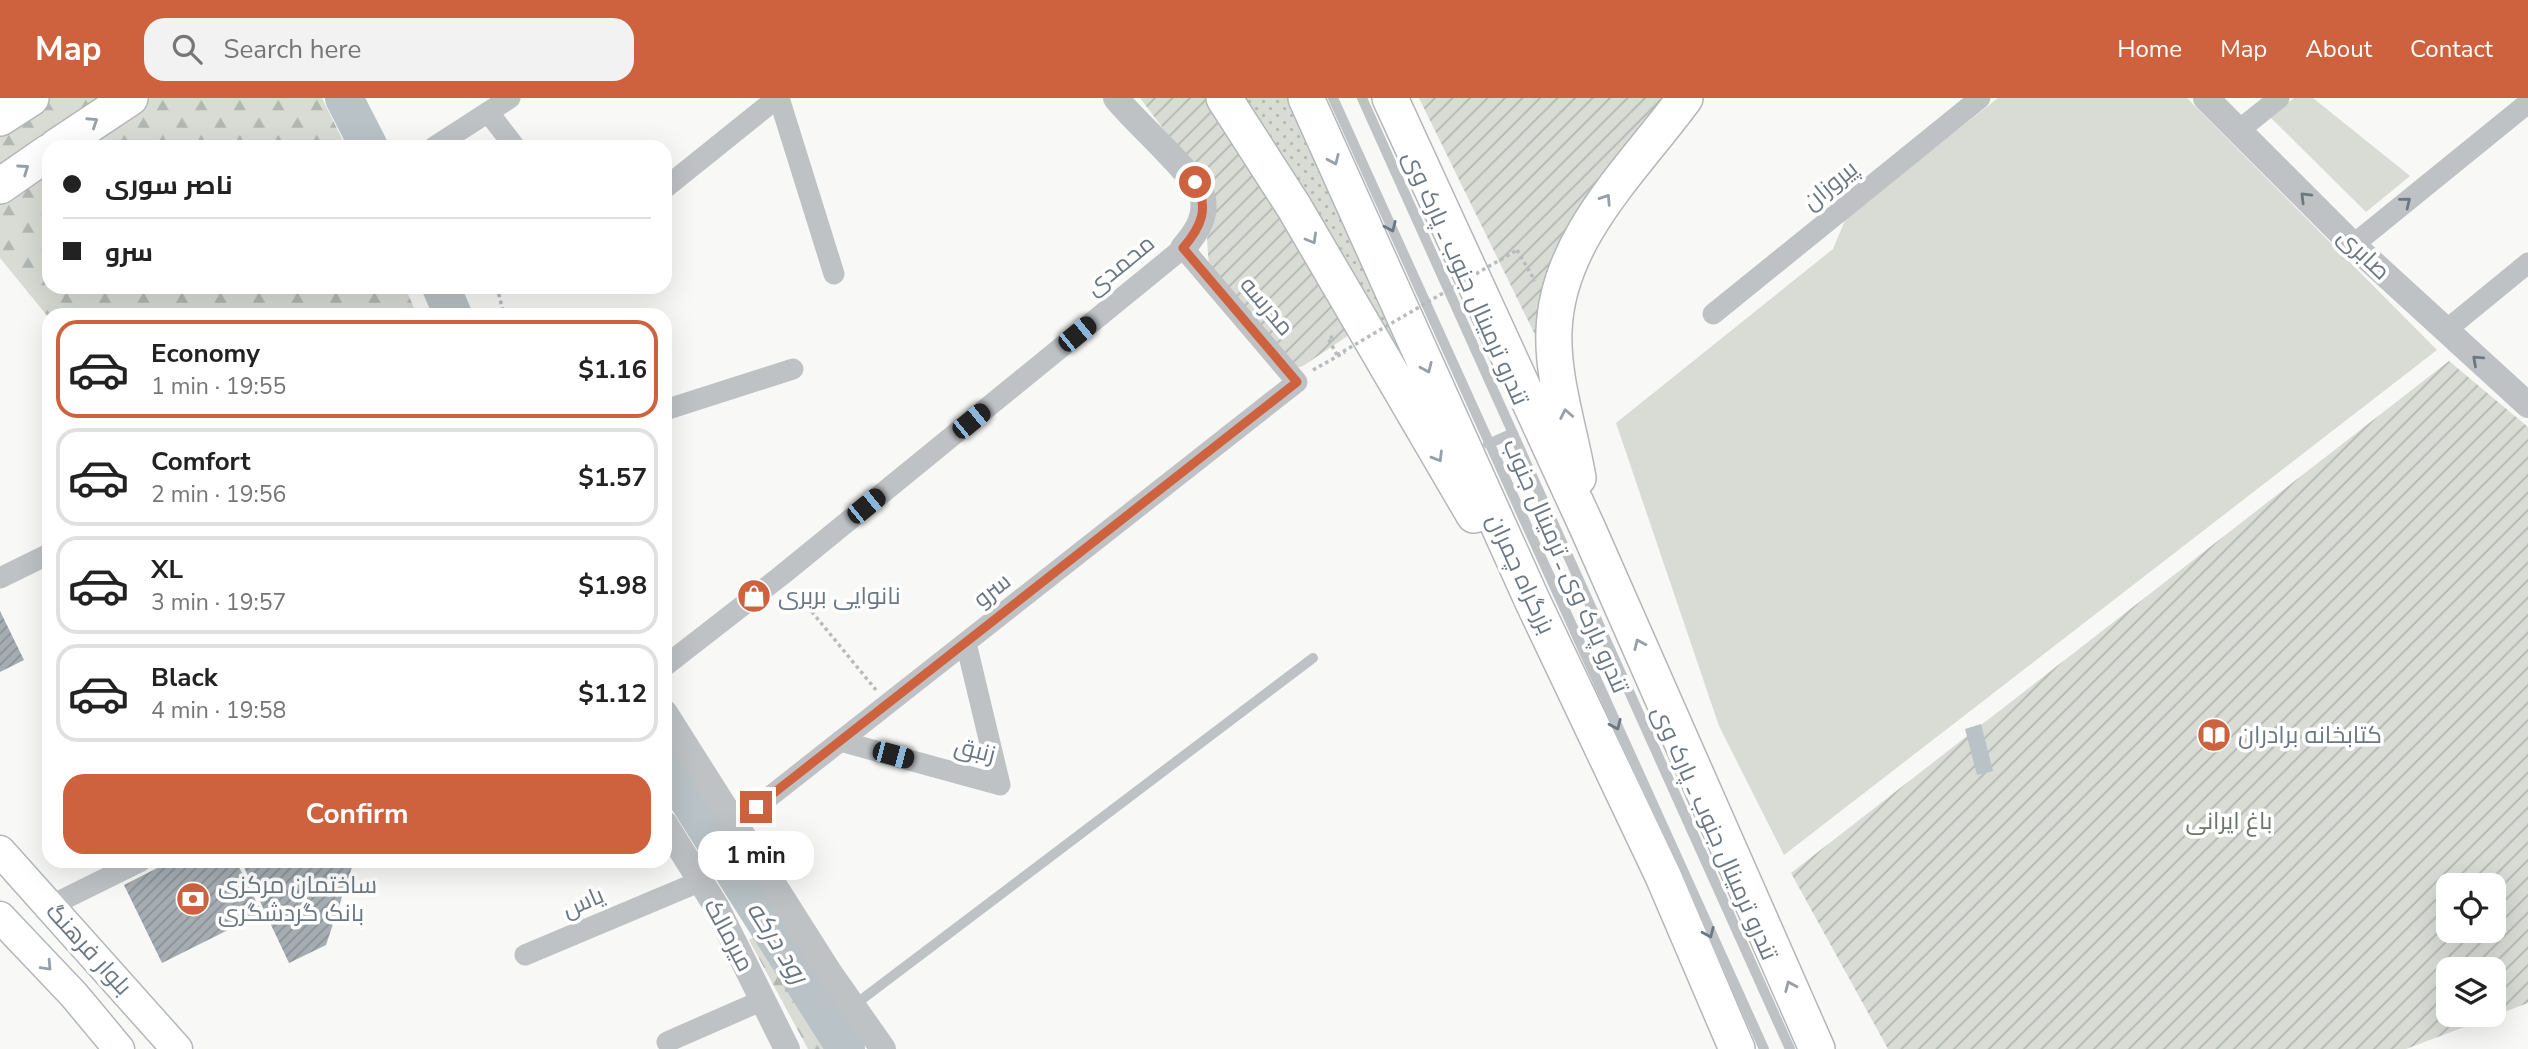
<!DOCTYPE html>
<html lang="en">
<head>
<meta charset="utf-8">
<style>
	:root { --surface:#fff; --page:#f2f2f2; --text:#222; --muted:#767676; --line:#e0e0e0; --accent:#cf623e }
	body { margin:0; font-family:"Nunito Sans",Cairo,sans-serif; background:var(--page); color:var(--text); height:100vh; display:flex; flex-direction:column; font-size:26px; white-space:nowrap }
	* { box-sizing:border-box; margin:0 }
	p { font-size:23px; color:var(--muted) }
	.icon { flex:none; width:38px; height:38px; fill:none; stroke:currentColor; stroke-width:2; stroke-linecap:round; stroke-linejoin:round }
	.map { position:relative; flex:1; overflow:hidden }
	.details { position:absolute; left:42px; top:210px; width:630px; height:560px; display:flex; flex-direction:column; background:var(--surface); border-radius:21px; box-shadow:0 7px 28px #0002 }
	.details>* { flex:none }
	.banner { position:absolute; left:42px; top:42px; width:630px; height:154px; border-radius:21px; box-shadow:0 7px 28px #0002; display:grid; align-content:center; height:154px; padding:0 21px; background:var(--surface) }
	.controls { position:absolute; left:2436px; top:775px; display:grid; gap:14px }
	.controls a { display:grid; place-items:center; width:70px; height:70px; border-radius:14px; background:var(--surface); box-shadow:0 7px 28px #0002; font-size:35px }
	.end { position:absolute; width:32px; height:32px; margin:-16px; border:9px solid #cf623e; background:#fff; box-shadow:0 0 0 4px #fff }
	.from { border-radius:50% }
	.bubble { position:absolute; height:49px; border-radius:21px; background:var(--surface); box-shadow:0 7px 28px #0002; font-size:23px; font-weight:700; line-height:49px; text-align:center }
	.car { position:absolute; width:21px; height:42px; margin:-21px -10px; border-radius:9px; box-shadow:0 0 5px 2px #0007; background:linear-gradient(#222 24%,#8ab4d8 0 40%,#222 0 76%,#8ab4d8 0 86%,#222 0) }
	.banner b { display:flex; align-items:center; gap:24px; height:66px; font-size:26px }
	.banner b+b { border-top:2px solid var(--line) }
	.banner i { width:18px; height:18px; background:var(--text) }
	ul { padding:12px 0 0; list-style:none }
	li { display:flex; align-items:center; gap:21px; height:98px; margin:0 14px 10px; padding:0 7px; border:4px solid var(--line); border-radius:21px }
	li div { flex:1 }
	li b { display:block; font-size:26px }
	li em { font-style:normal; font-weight:700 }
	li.active { border-color:var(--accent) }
	li>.icon { width:63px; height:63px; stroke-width:1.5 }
	.primary-button { display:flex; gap:14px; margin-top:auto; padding:14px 21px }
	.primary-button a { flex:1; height:80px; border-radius:21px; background:var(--accent); color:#fff; font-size:28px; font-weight:700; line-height:80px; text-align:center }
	header { display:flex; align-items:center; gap:42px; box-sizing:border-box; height:98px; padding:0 35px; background:var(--accent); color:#fff }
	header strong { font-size:33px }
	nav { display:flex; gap:38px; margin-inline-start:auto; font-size:24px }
	.search { width:490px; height:63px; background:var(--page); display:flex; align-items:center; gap:18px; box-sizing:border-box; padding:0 24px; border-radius:21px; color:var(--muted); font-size:26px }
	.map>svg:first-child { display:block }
	.grass { fill:url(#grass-dots) }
	.forest { fill:url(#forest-firs) }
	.park { fill:#d8dcd5 }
	.garden { fill:url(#garden-furrows); fill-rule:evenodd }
	.water { fill:#b9c2c6 }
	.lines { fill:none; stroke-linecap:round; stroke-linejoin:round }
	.river { stroke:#b9c2c6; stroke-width:38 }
	.building { fill:url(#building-hatch) }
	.secondary-casing { stroke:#b3b7bb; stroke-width:33 }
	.trunk-casing { stroke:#b4b7ba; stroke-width:38 }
	.path { stroke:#b8bbbe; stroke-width:3.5; stroke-dasharray:3.5 3.5; stroke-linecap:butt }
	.service { stroke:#bec2c5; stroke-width:10 }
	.minor { stroke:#bec2c5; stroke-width:21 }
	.tertiary { stroke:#bec2c5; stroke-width:26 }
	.secondary { stroke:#fff; stroke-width:30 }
	.trunk { stroke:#fff; stroke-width:35 }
	.path-bridge { stroke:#b8bbbe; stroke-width:3.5; stroke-dasharray:3.5 3.5; stroke-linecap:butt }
	.oneway { stroke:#97a0a8 }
	.oneway2 { stroke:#6b7883 }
	.route { stroke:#cf623e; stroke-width:9 }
	.labels { text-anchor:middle; stroke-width:7; stroke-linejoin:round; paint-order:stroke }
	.street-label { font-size:24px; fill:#6b7883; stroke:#fff }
	.poi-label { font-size:24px; fill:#6b7883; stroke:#fff; text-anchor:start }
	.park-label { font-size:24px; fill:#677665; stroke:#fff }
	.water-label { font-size:26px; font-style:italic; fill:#67777f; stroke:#fff }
</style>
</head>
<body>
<header>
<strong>Map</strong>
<div class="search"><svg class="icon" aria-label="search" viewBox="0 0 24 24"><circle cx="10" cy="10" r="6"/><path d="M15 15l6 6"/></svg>Search here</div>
<nav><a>Home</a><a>Map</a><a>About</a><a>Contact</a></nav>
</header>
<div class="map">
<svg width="2528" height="951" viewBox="0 0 2528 951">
	<defs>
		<pattern id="grass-dots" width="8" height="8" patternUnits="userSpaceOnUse" patternTransform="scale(1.75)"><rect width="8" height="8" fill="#d8dcd5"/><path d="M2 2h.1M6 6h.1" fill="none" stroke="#b3b7b2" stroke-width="1.8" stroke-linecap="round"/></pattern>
		<pattern id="forest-firs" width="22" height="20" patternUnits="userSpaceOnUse" patternTransform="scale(1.75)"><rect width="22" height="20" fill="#d8dcd5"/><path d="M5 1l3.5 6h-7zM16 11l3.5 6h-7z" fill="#b3b7b2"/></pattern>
		<pattern id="garden-furrows" width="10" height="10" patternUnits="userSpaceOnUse" patternTransform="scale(1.75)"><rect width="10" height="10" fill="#d8dcd5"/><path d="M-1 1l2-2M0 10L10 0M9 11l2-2" fill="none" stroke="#b3b7b2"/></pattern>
		<pattern id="building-hatch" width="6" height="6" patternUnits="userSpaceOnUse" patternTransform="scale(1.75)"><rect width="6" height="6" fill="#a6adb2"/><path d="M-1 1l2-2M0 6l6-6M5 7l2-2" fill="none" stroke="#8b9296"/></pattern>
	</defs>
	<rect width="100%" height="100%" fill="#f8f8f6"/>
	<path class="grass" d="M1239,0H1288L1406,260L1389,256Z"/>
	<path class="forest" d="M0,0H322L346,49H49V189H405L417,217H49V220L0,160Z
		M757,837L835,951H808L749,842Z"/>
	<path class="park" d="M1998,0H2187L2437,252L1784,757L1719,628L1616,325L1833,151L1846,120Z
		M2294,0H2313L2410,78L2366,114L2270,19Z"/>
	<path class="garden" d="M1140,0H1209L1352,235L1303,268L1293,271L1209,169L1207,141L1213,117L1180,53Z
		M1419,0H1663L1598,90L1541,249Z
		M2449,263L2528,329V905L2406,951H1888L1791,775ZM2448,788H2494V833H2448ZM2448,872H2494V917H2448Z"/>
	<path class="water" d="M1981,626L1993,673L1977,677L1965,631Z"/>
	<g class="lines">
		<path class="river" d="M344,0L369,49
			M441,189L453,217
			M665,665L846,951"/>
	</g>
	<path class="building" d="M0,513L24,562L0,574Z
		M171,763H236L262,815L162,865L124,787Z
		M241,763H354L326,847L289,865Z"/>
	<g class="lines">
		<g class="secondary-casing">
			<path id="secondary" d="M0,753L177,951
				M0,819L74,897L119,951"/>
		</g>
		<g class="trunk-casing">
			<path id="trunk" d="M1224,0L1294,109L1474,417
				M1306,0L1532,502L1663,778L1737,951
				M1390,0L1588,431L1817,951
				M0,20L31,0
				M56,49L130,0
				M0,88L49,54
				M1578,380C1570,333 1552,280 1554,233C1557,140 1634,70 1685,0"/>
		</g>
		<path class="path" d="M1517,152L1535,183
			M497,189L504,217
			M1337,257L1328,240L1337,238
			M1313,272L1345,254
			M794,492L876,592
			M785,893L806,883"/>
		<path class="service" d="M1333,0L1764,951
			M1362,0L1790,951
			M1488,346L1513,335
			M853,908L1313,560"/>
		<path class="minor" d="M779,0L834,176
			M488,14L515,49
			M2238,33L2279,0
			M434,49L510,0
			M665,90L777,0
			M2353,147L2528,5
			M1713,216L1980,0
			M2445,233L2528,165
			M665,312L793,271
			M0,480L49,456
			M665,568L782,477L1183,150L1297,284L735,726
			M840,643L1000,687L966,545
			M50,808L141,763
			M525,857L701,783
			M667,944L763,902"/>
		<path class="tertiary" d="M1116,0C1133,22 1195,77 1202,97C1208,118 1196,135 1183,150
			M2206,0L2353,147L2528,307
			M665,615L829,874L883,951
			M665,726L716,808L787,951"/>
		<use href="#secondary" class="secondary"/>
		<use href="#trunk" class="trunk"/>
		<path class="path-bridge" d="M1337,257L1517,152"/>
	</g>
	<defs><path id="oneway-chevron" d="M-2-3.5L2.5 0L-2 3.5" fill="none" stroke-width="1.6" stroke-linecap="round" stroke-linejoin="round" transform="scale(1.75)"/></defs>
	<g class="oneway">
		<use href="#oneway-chevron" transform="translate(93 24) rotate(-33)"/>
		<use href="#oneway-chevron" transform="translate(1334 62) rotate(66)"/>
		<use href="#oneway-chevron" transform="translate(24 71) rotate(-35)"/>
		<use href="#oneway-chevron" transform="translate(1606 101) rotate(-57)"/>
		<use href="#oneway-chevron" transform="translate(1312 141) rotate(60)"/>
		<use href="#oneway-chevron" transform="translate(1427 270) rotate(66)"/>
		<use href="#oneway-chevron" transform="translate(1566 316) rotate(-101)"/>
		<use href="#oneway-chevron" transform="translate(1438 359) rotate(59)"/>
		<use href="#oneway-chevron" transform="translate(1639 546) rotate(-114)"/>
		<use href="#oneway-chevron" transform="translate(47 868) rotate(47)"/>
		<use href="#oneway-chevron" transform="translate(1790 888) rotate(-113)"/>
	</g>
	<g class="oneway2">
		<use href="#oneway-chevron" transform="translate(2305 99) rotate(-135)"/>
		<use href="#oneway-chevron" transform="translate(2406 104) rotate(-39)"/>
		<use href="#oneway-chevron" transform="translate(1391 129) rotate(66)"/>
		<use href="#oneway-chevron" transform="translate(2477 262) rotate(-138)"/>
		<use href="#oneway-chevron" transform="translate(1616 627) rotate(66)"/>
		<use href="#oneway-chevron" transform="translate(1709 835) rotate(66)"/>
	</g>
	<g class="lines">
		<path class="route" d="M756,709L1297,284L1183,150C1201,129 1210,110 1195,84"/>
	</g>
	<defs>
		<g id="shop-disc" transform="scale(1.75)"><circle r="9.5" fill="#cf623e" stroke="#fff"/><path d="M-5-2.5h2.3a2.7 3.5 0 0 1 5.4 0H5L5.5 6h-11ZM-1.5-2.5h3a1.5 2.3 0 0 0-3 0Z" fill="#fff"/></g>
		<g id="library-disc" transform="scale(1.75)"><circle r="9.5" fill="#cf623e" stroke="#fff"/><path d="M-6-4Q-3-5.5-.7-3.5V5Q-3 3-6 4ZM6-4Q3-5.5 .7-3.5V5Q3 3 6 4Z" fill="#fff"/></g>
		<g id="bank-disc" transform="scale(1.75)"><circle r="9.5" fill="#cf623e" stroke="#fff"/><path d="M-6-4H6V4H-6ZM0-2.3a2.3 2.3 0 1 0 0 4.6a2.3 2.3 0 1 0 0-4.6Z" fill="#fff"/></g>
	</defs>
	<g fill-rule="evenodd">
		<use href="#shop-disc" x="754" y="498"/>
		<use href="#library-disc" x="2214" y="637"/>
		<use href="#bank-disc" x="193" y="801"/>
	</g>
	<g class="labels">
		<g class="street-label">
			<text transform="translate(1830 87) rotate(-39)" y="8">پیروزان</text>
			<text transform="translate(2364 156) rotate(44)" y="8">صابری</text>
			<text transform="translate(1120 167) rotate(-39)" y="8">محمدی</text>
			<text transform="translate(1466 180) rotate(66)" y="8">تندرو ترمینال جنوب ـ پارک وی</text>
			<text transform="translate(1267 208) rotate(50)" y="8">مدرسه</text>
			<text transform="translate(1566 468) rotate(66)" y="8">تندرو پارک وی ـ ترمینال جنوب</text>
			<text transform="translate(1521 476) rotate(65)" y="8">بزرگراه چمران</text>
			<text transform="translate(992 492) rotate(-38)" y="8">سرو</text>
			<text transform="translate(975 652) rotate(14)" y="8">زنبق</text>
			<text transform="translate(1715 735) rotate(66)" y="8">تندرو ترمینال جنوب ـ پارک وی</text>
			<text transform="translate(583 804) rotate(-23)" y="8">یاس</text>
			<text transform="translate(729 837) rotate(62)" y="8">میرمالک</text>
			<text transform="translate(89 851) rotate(48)" y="8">بلوار فرهنگ</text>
		</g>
		<g class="poi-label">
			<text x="778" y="506">نانوایی بربری</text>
			<text x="2238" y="645">کتابخانه برادران</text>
			<text x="218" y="795">ساختمان مرکزی<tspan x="218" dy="28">بانک گردشگری</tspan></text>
		</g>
		<g class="park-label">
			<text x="2229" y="731">باغ ایرانی</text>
		</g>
		<g class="water-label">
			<text transform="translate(778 844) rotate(58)" y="9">رود درکه</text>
		</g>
	</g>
</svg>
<div class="controls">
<a><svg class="icon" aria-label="locate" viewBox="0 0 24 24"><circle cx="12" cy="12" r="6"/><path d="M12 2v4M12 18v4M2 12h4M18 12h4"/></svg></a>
<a><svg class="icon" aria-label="layers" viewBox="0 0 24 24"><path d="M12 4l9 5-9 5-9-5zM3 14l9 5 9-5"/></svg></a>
</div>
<i class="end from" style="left:1195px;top:84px"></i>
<i class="end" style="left:756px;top:709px"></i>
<div class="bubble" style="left:698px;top:733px;width:116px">1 min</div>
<i class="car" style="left:1077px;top:236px;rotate:51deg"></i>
<i class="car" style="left:971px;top:323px;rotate:51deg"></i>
<i class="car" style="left:866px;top:408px;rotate:51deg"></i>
<i class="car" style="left:893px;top:657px;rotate:105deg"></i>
<div class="banner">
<b><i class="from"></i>ناصر سوری</b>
<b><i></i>سرو</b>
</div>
<section class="details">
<ul>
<li class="active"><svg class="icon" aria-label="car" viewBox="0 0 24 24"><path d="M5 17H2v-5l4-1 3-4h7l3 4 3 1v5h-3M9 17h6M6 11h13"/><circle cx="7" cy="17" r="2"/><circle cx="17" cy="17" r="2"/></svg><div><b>Economy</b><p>1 min · 19:55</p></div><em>$1.16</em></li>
<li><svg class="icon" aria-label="car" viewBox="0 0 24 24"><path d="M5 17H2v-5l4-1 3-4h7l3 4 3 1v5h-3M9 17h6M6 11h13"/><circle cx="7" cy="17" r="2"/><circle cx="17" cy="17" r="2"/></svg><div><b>Comfort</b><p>2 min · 19:56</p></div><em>$1.57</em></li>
<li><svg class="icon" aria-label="car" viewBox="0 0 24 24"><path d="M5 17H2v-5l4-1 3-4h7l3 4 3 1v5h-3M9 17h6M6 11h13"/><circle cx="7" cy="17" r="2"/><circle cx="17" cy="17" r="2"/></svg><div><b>XL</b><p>3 min · 19:57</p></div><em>$1.98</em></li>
<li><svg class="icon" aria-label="car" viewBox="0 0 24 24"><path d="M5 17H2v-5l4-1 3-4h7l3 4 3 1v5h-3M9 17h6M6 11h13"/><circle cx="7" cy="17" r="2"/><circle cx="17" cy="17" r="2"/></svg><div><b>Black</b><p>4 min · 19:58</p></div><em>$1.12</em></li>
</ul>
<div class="primary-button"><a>Confirm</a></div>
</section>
</div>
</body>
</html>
